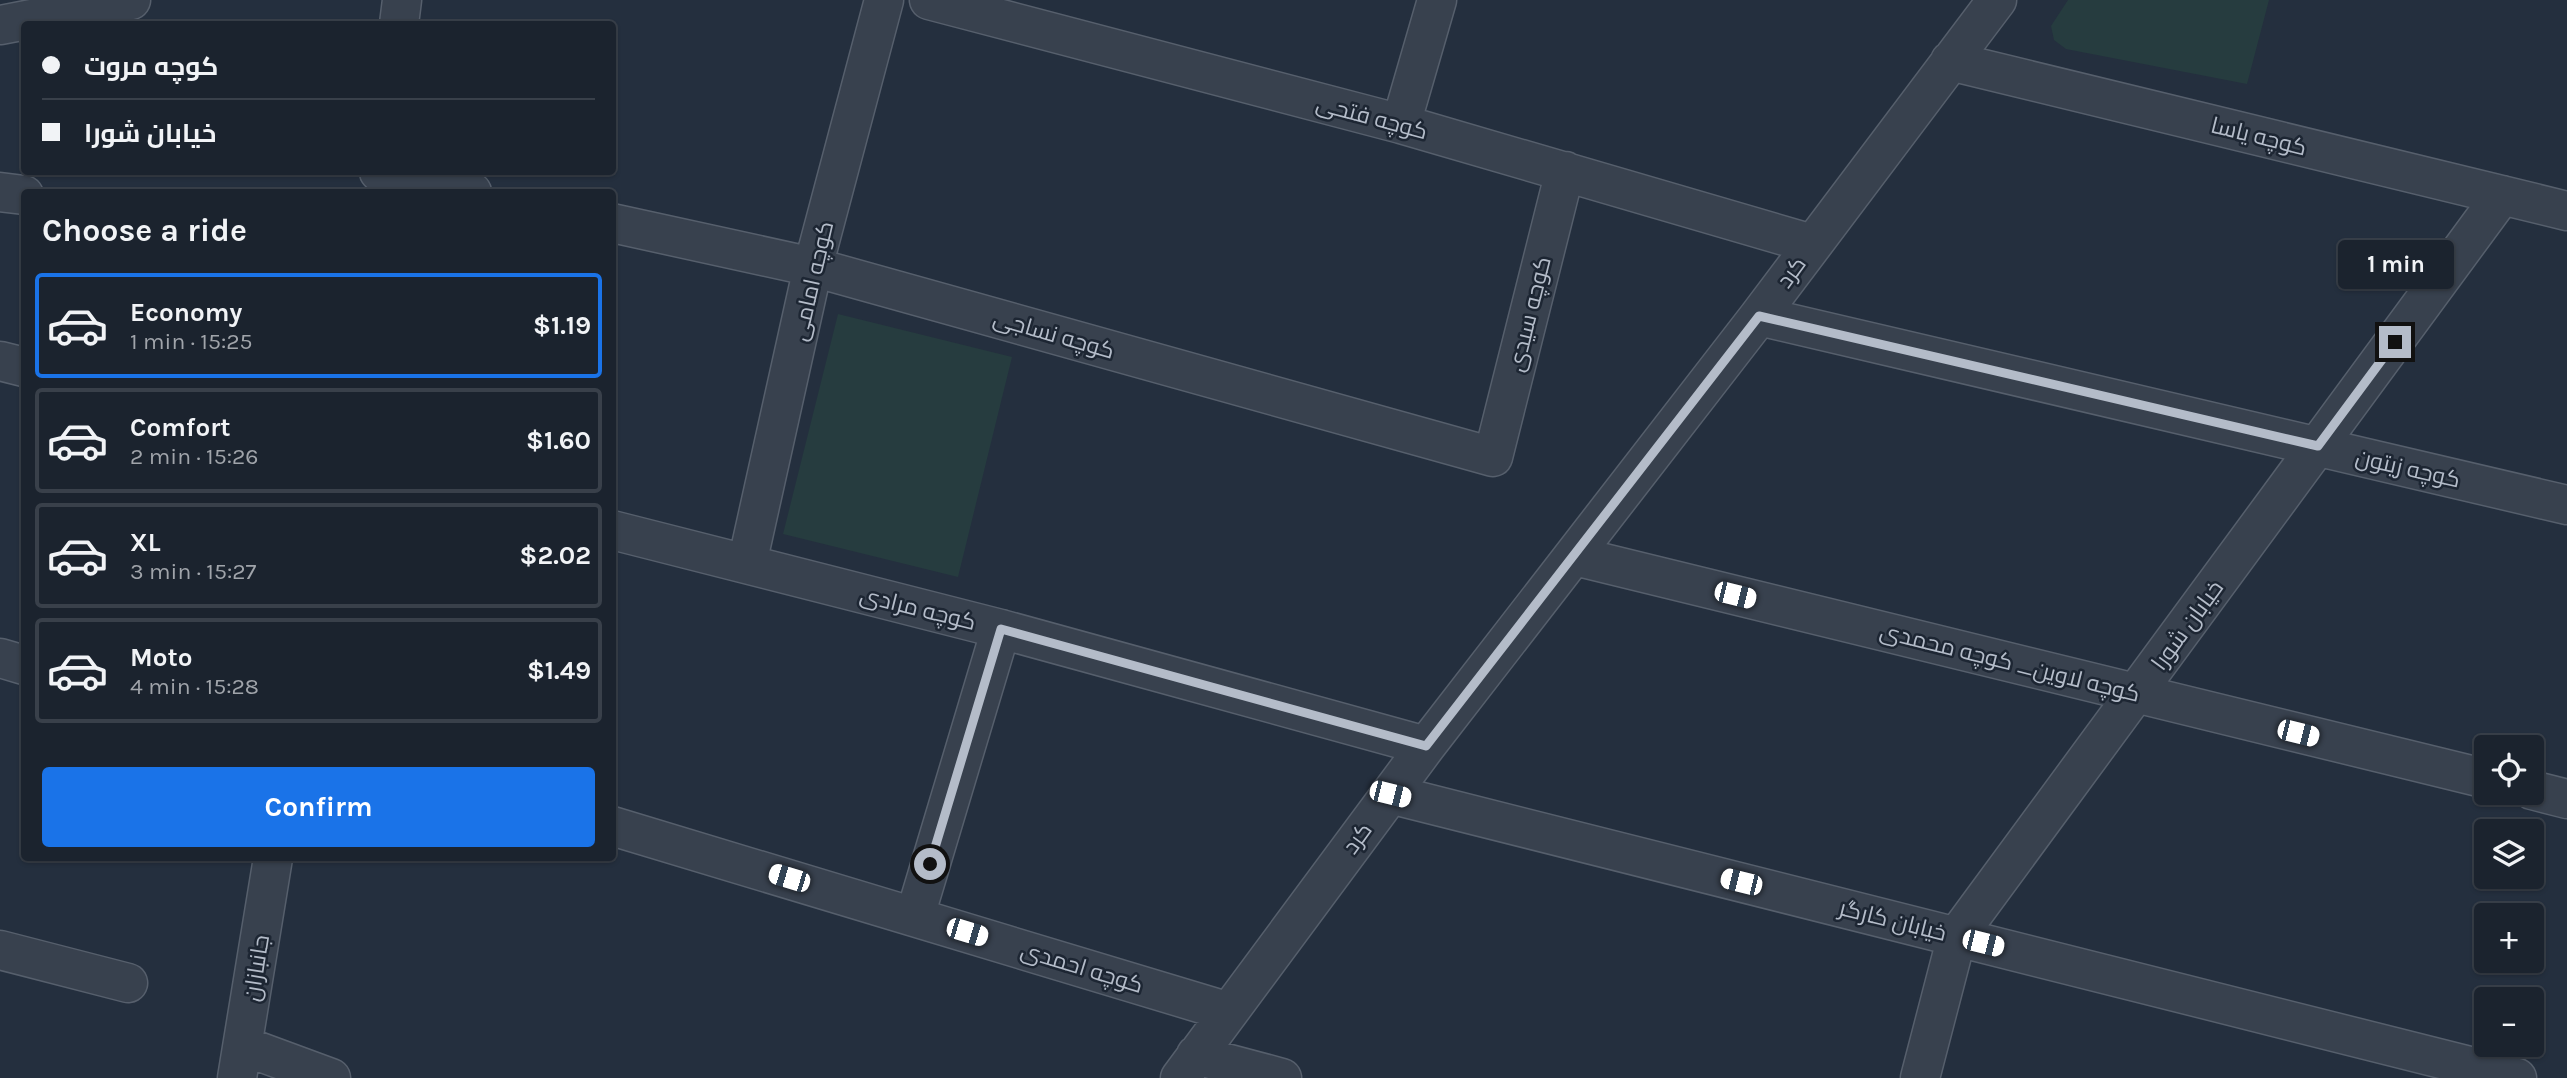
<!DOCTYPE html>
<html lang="en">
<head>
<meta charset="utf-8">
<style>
	:root { --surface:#1b232e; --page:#282f3a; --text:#f1f3f6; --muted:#a0a4aa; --line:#39404a; --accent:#1a73e8 }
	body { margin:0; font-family:Karla,Cairo,sans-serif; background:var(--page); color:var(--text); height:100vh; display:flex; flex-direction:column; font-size:26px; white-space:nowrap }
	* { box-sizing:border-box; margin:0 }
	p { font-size:23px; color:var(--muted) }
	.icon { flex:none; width:38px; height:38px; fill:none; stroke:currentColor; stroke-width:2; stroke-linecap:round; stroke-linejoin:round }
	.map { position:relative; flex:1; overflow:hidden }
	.drawer { position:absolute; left:21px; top:189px; width:595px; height:672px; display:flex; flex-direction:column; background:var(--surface); border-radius:7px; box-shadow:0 2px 5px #0004,0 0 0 2px var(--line) }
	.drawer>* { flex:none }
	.top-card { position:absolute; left:21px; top:21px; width:595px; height:154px; border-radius:7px; box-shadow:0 2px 5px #0004,0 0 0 2px var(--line); display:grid; align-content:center; height:154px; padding:0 21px; background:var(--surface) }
	.controls { position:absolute; left:2474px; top:735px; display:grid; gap:14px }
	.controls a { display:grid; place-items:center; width:70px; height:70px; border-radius:7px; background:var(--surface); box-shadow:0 2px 5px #0004,0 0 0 2px var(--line); font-size:35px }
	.end { position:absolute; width:32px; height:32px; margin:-16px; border:9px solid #b4bcc9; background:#111; box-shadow:0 0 0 4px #111 }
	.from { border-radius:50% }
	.bubble { position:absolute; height:49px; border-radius:7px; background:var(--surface); box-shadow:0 2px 5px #0004,0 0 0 2px var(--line); font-size:23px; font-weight:700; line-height:49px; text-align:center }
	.car { position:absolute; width:21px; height:42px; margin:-21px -10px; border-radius:9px; box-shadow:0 0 5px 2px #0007; background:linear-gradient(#fff 24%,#345 0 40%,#fff 0 76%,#345 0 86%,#fff 0) }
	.top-card b { display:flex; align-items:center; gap:24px; height:66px; font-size:26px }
	.top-card b+b { border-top:2px solid var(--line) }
	.top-card i { width:18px; height:18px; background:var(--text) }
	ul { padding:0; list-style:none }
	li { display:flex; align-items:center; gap:21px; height:105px; margin:0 14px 10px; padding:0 7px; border:4px solid var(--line); border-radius:7px }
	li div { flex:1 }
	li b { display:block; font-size:26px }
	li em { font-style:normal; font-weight:700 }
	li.active { border-color:var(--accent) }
	li>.icon { width:63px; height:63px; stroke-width:1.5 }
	h2 { padding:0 21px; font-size:32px; line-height:84px }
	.primary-button { display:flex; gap:14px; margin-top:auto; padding:14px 21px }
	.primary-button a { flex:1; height:80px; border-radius:7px; background:var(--accent); color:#fff; font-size:28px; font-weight:700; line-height:80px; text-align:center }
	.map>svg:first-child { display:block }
	.green { fill:#263c3f }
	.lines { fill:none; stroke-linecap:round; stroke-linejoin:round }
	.minor-casing { stroke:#565f6c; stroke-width:41 }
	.tertiary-casing { stroke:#565f6c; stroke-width:41 }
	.minor { stroke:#38414e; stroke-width:38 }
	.tertiary { stroke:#38414e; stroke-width:38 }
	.route { stroke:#b4bcc9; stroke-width:9 }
	.labels { text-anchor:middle; stroke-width:5; stroke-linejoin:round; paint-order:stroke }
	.street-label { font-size:23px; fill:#b4bcc9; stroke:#1d2633 }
</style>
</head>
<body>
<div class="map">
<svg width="2567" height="1078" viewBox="0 0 2567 1078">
	<rect width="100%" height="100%" fill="#242f3e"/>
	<path class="green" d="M2068,0H2269L2247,84L2066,49L2054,40L2051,26Z
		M838,314L1012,357L958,577L783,534Z"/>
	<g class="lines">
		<g class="minor-casing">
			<path id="minor" d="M929,0L1401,124L1812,244
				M399,24L402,0
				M1950,61L2567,211
				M1401,124L1437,0
				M379,172L472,192
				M0,192L24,195
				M612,223L813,267L1493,457L1565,171
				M1759,316L2567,505
				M0,361L24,367
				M612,530L1001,629L1426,746
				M1575,556L2487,779
				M747,564L813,267L884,0
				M0,658L24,665
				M2532,790L2567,799
				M1390,794L2517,1078
				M612,826L1229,1012
				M915,916L1001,629
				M0,950L128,983
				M244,1046L331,1078
				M1196,1055L1282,1078
				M237,1078L273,858
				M1180,1078L1426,746L1759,316L1997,0
				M1920,1078L1957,936L2502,195"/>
		</g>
		<g class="tertiary-casing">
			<path id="tertiary" d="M0,25L131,0"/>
		</g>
		<use href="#minor" class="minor"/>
		<use href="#tertiary" class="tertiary"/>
	</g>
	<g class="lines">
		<path class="route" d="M930,864L1001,629L1426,746L1759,316L2318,446L2395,342"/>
	</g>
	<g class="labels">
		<g class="street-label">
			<text transform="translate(1372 117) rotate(15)" y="8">کوچه فتحی</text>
			<text transform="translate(2259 136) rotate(14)" y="8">کوچه یاسا</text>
			<text transform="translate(1791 272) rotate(-54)" y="8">کرد</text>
			<text transform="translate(812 281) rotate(-77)" y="8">کوچه امامی</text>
			<text transform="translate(1529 314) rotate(-76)" y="8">کوچه سیدی</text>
			<text transform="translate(1054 334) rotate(16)" y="8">کوچه نساجی</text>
			<text transform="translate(2408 468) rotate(13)" y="8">کوچه زیتون</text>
			<text transform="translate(918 608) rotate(14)" y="8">کوچه مرادی</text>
			<text transform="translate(2187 625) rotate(-54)" y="8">خیابان شورا</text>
			<text transform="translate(2010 662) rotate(14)" y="8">کوچه لاوین_ کوچه محمدی</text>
			<text transform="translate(1357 838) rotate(-54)" y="8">کرد</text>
			<text transform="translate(1893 920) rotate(14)" y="8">خیابان کارگر</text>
			<text transform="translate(1082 967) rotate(17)" y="8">کوچه احمدی</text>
			<text transform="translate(256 968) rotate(-81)" y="8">جانبازان</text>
		</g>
	</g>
</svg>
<div class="controls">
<a><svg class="icon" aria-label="locate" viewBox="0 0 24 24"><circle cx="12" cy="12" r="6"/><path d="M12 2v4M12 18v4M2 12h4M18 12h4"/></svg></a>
<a><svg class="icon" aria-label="layers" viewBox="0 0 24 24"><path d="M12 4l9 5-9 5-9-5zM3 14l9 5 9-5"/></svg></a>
<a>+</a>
<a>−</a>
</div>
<i class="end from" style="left:930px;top:864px"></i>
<i class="end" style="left:2395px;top:342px"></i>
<div class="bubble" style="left:2338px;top:240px;width:116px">1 min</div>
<i class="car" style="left:1735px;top:595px;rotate:104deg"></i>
<i class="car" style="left:2298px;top:733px;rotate:104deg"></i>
<i class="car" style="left:1390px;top:794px;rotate:104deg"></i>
<i class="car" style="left:789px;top:878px;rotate:287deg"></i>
<i class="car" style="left:1741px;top:882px;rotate:284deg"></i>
<i class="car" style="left:967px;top:932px;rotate:107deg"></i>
<i class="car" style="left:1983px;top:943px;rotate:104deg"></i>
<div class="top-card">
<b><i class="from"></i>کوچه مروت</b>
<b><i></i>خیابان شورا</b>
</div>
<section class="drawer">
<h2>Choose a ride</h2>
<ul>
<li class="active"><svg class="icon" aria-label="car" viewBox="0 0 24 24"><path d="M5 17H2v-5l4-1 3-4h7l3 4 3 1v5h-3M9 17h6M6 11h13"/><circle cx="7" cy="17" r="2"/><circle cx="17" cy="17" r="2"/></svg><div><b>Economy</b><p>1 min · 15:25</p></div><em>$1.19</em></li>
<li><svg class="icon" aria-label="car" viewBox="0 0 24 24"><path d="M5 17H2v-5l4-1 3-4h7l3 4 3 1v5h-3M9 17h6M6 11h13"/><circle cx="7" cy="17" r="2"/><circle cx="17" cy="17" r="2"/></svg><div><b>Comfort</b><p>2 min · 15:26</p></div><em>$1.60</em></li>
<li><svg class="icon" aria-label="car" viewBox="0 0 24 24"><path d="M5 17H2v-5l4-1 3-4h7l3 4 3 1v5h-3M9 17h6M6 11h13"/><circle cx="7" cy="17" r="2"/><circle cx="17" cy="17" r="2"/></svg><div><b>XL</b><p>3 min · 15:27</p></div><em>$2.02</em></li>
<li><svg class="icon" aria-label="car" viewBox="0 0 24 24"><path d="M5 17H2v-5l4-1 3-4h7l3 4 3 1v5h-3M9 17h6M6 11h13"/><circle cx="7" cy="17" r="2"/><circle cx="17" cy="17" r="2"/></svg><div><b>Moto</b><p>4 min · 15:28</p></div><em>$1.49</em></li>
</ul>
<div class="primary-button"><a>Confirm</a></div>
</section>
</div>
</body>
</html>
